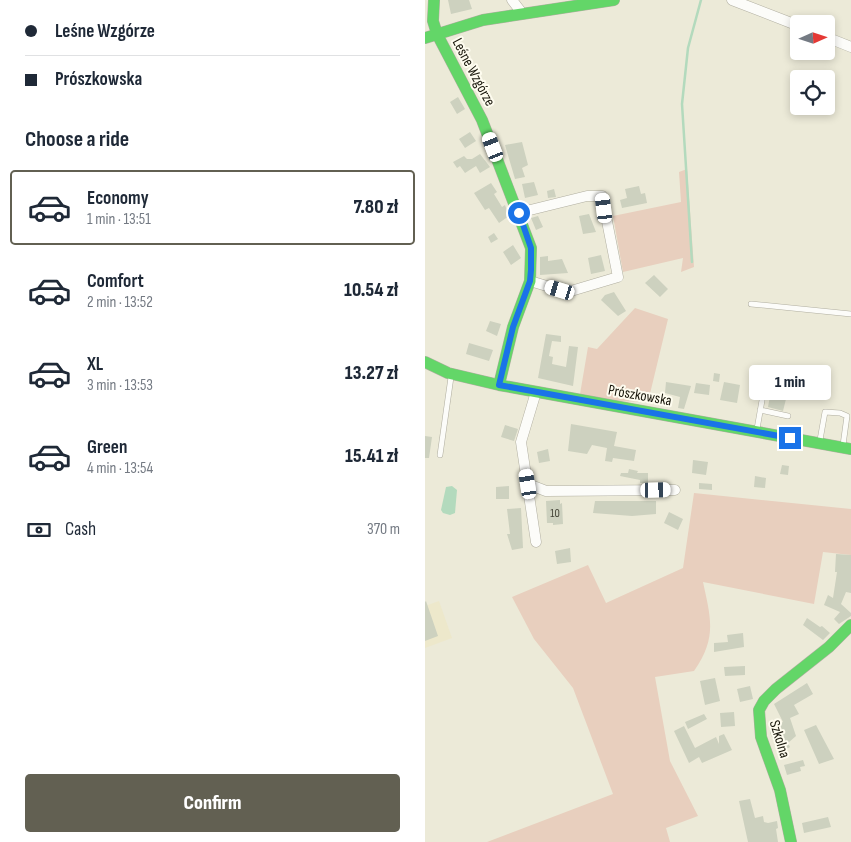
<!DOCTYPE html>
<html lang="en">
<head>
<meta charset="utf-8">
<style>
	:root { --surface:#fff; --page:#f6f6f7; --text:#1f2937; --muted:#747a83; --line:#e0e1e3; --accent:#626052 }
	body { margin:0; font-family:"Sofia Sans Condensed",sans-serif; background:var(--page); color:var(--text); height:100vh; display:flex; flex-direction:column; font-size:19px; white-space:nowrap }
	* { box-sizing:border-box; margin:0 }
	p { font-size:16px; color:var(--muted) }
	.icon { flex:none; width:28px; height:28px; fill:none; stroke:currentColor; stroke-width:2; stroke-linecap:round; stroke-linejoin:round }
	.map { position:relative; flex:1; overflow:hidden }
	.details { display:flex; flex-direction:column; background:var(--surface); width:425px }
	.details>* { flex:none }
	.banner { display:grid; align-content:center; height:110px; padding:0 25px; background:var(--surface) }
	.needle { width:32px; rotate:87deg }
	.buttons { position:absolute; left:365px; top:15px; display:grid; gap:10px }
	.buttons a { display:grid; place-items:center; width:45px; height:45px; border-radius:5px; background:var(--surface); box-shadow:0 2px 8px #0003; font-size:25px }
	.end { position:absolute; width:22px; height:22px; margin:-11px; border:6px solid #1a73e8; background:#fff; box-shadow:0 0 0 2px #fff }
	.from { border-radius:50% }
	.bubble { position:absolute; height:35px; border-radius:5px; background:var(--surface); box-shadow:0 2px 8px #0003; font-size:16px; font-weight:800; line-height:35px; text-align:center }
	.car { position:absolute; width:15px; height:30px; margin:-15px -8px; border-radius:6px; box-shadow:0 0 4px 1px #0007; background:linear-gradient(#fff 24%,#345 0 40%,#fff 0 76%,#345 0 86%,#fff 0) }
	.banner b { display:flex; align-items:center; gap:18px; height:48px; font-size:19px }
	.banner b+b { border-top:1px solid var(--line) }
	.banner i { width:12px; height:12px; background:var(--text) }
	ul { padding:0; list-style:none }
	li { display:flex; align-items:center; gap:15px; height:75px; margin:0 10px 8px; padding:0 15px; border:2px solid transparent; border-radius:5px }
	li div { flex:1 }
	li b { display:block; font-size:19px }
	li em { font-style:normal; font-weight:800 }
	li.current { border-color:var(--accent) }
	li>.icon { width:45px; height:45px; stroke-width:1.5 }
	h2 { padding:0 25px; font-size:22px; line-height:60px }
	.pay { display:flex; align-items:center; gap:12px; height:55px; padding:0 25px; font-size:19px }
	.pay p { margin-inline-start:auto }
	.cta { display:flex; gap:10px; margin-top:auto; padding:10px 25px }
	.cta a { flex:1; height:58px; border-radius:5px; background:var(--accent); color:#fff; font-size:20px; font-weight:800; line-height:58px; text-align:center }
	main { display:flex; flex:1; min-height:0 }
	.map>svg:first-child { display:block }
	.built { fill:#ede8cb }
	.green { fill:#e8cfbe }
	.water { fill:#b3dabd }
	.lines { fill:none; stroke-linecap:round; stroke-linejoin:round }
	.stream { stroke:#b3dabd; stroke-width:2.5 }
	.building { fill:#cdd1bf }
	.lane-casing { stroke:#b0aea0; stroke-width:6 }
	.street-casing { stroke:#b0aea0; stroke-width:11 }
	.fast-casing { stroke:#b0aea0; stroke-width:12 }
	.lane { stroke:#fcfcf9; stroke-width:5 }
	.street { stroke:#fcfcf9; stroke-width:10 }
	.fast { stroke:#63d668; stroke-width:11 }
	.route { stroke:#1a73e8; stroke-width:6 }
	.labels { text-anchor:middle; stroke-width:4; stroke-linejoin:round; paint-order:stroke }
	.number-label { font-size:12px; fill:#444437 }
	.street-label { font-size:15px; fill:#17150a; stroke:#fefcef }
</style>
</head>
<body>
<main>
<section class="details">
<div class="banner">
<b><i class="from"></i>Leśne Wzgórze</b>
<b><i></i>Prószkowska</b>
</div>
<h2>Choose a ride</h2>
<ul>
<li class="current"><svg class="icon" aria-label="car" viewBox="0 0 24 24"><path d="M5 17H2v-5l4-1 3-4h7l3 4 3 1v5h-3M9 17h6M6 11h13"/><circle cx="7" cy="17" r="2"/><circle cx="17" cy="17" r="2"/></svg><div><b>Economy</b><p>1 min · 13:51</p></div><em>7.80 zł</em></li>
<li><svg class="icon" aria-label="car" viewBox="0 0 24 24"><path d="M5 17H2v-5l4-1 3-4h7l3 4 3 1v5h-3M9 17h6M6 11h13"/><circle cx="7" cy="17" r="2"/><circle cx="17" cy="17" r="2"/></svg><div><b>Comfort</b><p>2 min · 13:52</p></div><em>10.54 zł</em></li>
<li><svg class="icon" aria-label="car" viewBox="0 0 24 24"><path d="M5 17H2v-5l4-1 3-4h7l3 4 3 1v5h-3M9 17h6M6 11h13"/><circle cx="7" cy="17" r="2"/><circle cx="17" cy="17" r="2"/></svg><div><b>XL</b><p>3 min · 13:53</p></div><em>13.27 zł</em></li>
<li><svg class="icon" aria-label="car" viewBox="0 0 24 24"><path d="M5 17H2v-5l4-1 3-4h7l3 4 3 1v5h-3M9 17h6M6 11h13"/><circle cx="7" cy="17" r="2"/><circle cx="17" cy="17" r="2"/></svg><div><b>Green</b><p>4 min · 13:54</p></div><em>15.41 zł</em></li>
</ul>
<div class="pay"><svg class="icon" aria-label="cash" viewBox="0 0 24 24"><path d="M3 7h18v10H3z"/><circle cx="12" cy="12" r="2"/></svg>Cash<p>370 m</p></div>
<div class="cta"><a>Confirm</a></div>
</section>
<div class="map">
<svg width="426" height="842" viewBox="0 0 426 842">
	<rect width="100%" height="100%" fill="#ecead8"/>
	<path class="built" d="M14,601L27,638L0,648V606Z"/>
	<path class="green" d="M262,169L269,267L256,272L258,258L198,272L188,216L256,202L254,172Z
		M210,308L243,319L223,402L154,400L163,347L172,349Z
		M269,493L426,509V555L398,552L389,604L278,582C286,619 292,638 269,671L230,677L245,761L273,816L241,828L245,842H62L188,794L148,688L109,639L87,597L163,565L181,603L258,568Z"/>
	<path class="water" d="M27,486L32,490L30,513L25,515L18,513L16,510L21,487Z"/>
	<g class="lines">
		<path class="stream" d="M267,262L257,104L263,48L276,0"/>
	</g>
	<path class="building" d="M23,0H44L47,9L26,14Z
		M33,97L40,109L32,114L25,102Z
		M45,132L51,141L40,148L34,139Z
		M97,142L103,165L97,168L100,177L90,179L80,145Z
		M55,154L65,167L55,173L51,166L40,173L35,166L32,168L28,162L39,156L42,159H47Z
		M109,182L113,195L100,198L97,184Z
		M66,183L72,192L69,194L77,207L80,205L84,216L74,223L64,208L60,210L49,193Z
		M214,186L216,194L220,193L222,203L197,208L195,200L202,198L200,189Z
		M129,189L131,197L123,198L122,191Z
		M164,214L171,232L158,234L154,216Z
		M113,216L118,227L111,230L106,218Z
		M69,233L73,239L66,243L63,237Z
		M88,245L96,258L86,265L78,252Z
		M176,255L180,271L166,274L163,258Z
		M123,256V261L137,259L143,273L115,275V257Z
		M229,275L243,289L235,297L220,283Z
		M189,292L201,311L193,316L176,300L180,295Z
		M65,321L76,324L72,336L61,331Z
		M121,334L136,336V342L127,341L124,356L128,357L127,364L141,367L144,346L153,347L148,386L113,378Z
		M44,343L68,350L64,361L41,354Z
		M289,373L295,374L294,382L288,381Z
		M241,382L266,386L259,409L253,408L255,397L240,393Z
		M299,382L315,385L312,403L295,400Z
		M271,383L285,385L284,395L269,393Z
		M345,396L361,399L358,411L343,407Z
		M146,424L192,432L189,446L211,450L209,461L188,458L187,462L180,461L182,448L167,445L162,454L143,451Z
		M80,425L93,429L89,441L76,437Z
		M0,436L7,437L4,458H0Z
		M123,449L125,461L114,463L112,452Z
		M268,460L283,462L281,475L267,473Z
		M357,465L364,466L363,475L355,474Z
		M204,469L213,471L212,473H223V483H215V480L195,476L196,473H203Z
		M330,476L341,478L340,488L329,487Z
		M274,483L287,484V490L274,489Z
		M84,486V499H71V487Z
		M135,500V504L137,503L138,524L128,525V523H122L121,501Z
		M170,501H231V514L207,516L168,513Z
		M96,508L98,548L87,550L82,534H85L82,509Z
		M244,512L258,519L253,530L239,523Z
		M145,548L146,562L132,564L130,551Z
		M411,554L426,555V593L421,592L416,604L426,613V616L414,624L409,619L415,612L399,605L403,595L408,598L412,572H410Z
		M1,601L13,636L0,641V602Z
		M382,618L395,627L397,626L405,633L398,640L378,625Z
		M318,633L319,647L289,652V643L303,642L302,635Z
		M320,666V675L300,676L299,667Z
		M290,678L295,701L280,705L275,681Z
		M382,683L388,694L369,705L374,714L365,718L371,736L363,743L365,747L355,753L345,733V729L358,722L349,704Z
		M325,686L328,699L315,702L312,689Z
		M309,712L310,726L296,727L295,713Z
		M279,714L282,719L263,729L260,722Z
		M391,725L409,759L394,764L379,730Z
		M259,726L270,748L291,737L294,744V736L299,734L307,750L277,763L274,757L264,763L249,731Z
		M378,760L380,766L375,767L376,771L362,775L359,765Z
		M325,799L330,818L338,816L339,822L343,823L352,821L353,828L351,829L353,842H323L314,801Z
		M403,817L406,827L379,833L377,823Z"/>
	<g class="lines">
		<g class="lane-casing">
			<path id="lane" d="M326,304L426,314
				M335,410L363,416
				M332,429L339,389L360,393
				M395,440L400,412L415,413L422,416L418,445
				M15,455L26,377"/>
		</g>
		<g class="street-casing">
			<path id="street" d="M87,0L97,13
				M307,0L374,26
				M401,37L426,47
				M93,213L162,196H177L193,277L146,291L135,290L105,281
				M103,484L121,491L250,490
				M111,542L96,442L111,392"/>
		</g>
		<g class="fast-casing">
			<path id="fast" d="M9,0L8,21L12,34L57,120L106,248L105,281L88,327L74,385
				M0,38L58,20L189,0
				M0,362L23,373L74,385L426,449
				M366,842L355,790L336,737L334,710L339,701L351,689L404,647L426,625"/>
		</g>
		<use href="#lane" class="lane"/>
		<use href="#street" class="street"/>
		<use href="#fast" class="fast"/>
	</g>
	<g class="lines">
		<path class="route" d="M94,213L106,248V270L105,281L88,327L74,385L365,438"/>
	</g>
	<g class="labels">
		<g class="number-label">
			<text x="130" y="517">10</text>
		</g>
		<g class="street-label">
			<text transform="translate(49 72) rotate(62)" y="5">Leśne Wzgórze</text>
			<text transform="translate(215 395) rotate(10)" y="5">Prószkowska</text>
			<text transform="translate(355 739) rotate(73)" y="5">Szkolna</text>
		</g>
	</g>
</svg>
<div class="buttons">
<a><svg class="needle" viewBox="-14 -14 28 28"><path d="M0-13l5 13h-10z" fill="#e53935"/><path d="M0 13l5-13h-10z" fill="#747a83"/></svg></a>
<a><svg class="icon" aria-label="locate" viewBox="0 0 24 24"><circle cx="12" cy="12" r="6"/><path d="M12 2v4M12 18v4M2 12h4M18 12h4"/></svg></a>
</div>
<i class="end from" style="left:94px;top:213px"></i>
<i class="end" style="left:365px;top:438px"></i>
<div class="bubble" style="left:324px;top:365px;width:82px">1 min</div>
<i class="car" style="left:68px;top:147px;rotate:339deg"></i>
<i class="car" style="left:179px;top:208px;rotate:353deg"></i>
<i class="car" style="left:135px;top:290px;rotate:287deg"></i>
<i class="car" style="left:103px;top:484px;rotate:351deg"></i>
<i class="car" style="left:231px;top:490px;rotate:89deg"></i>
</div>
</main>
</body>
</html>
